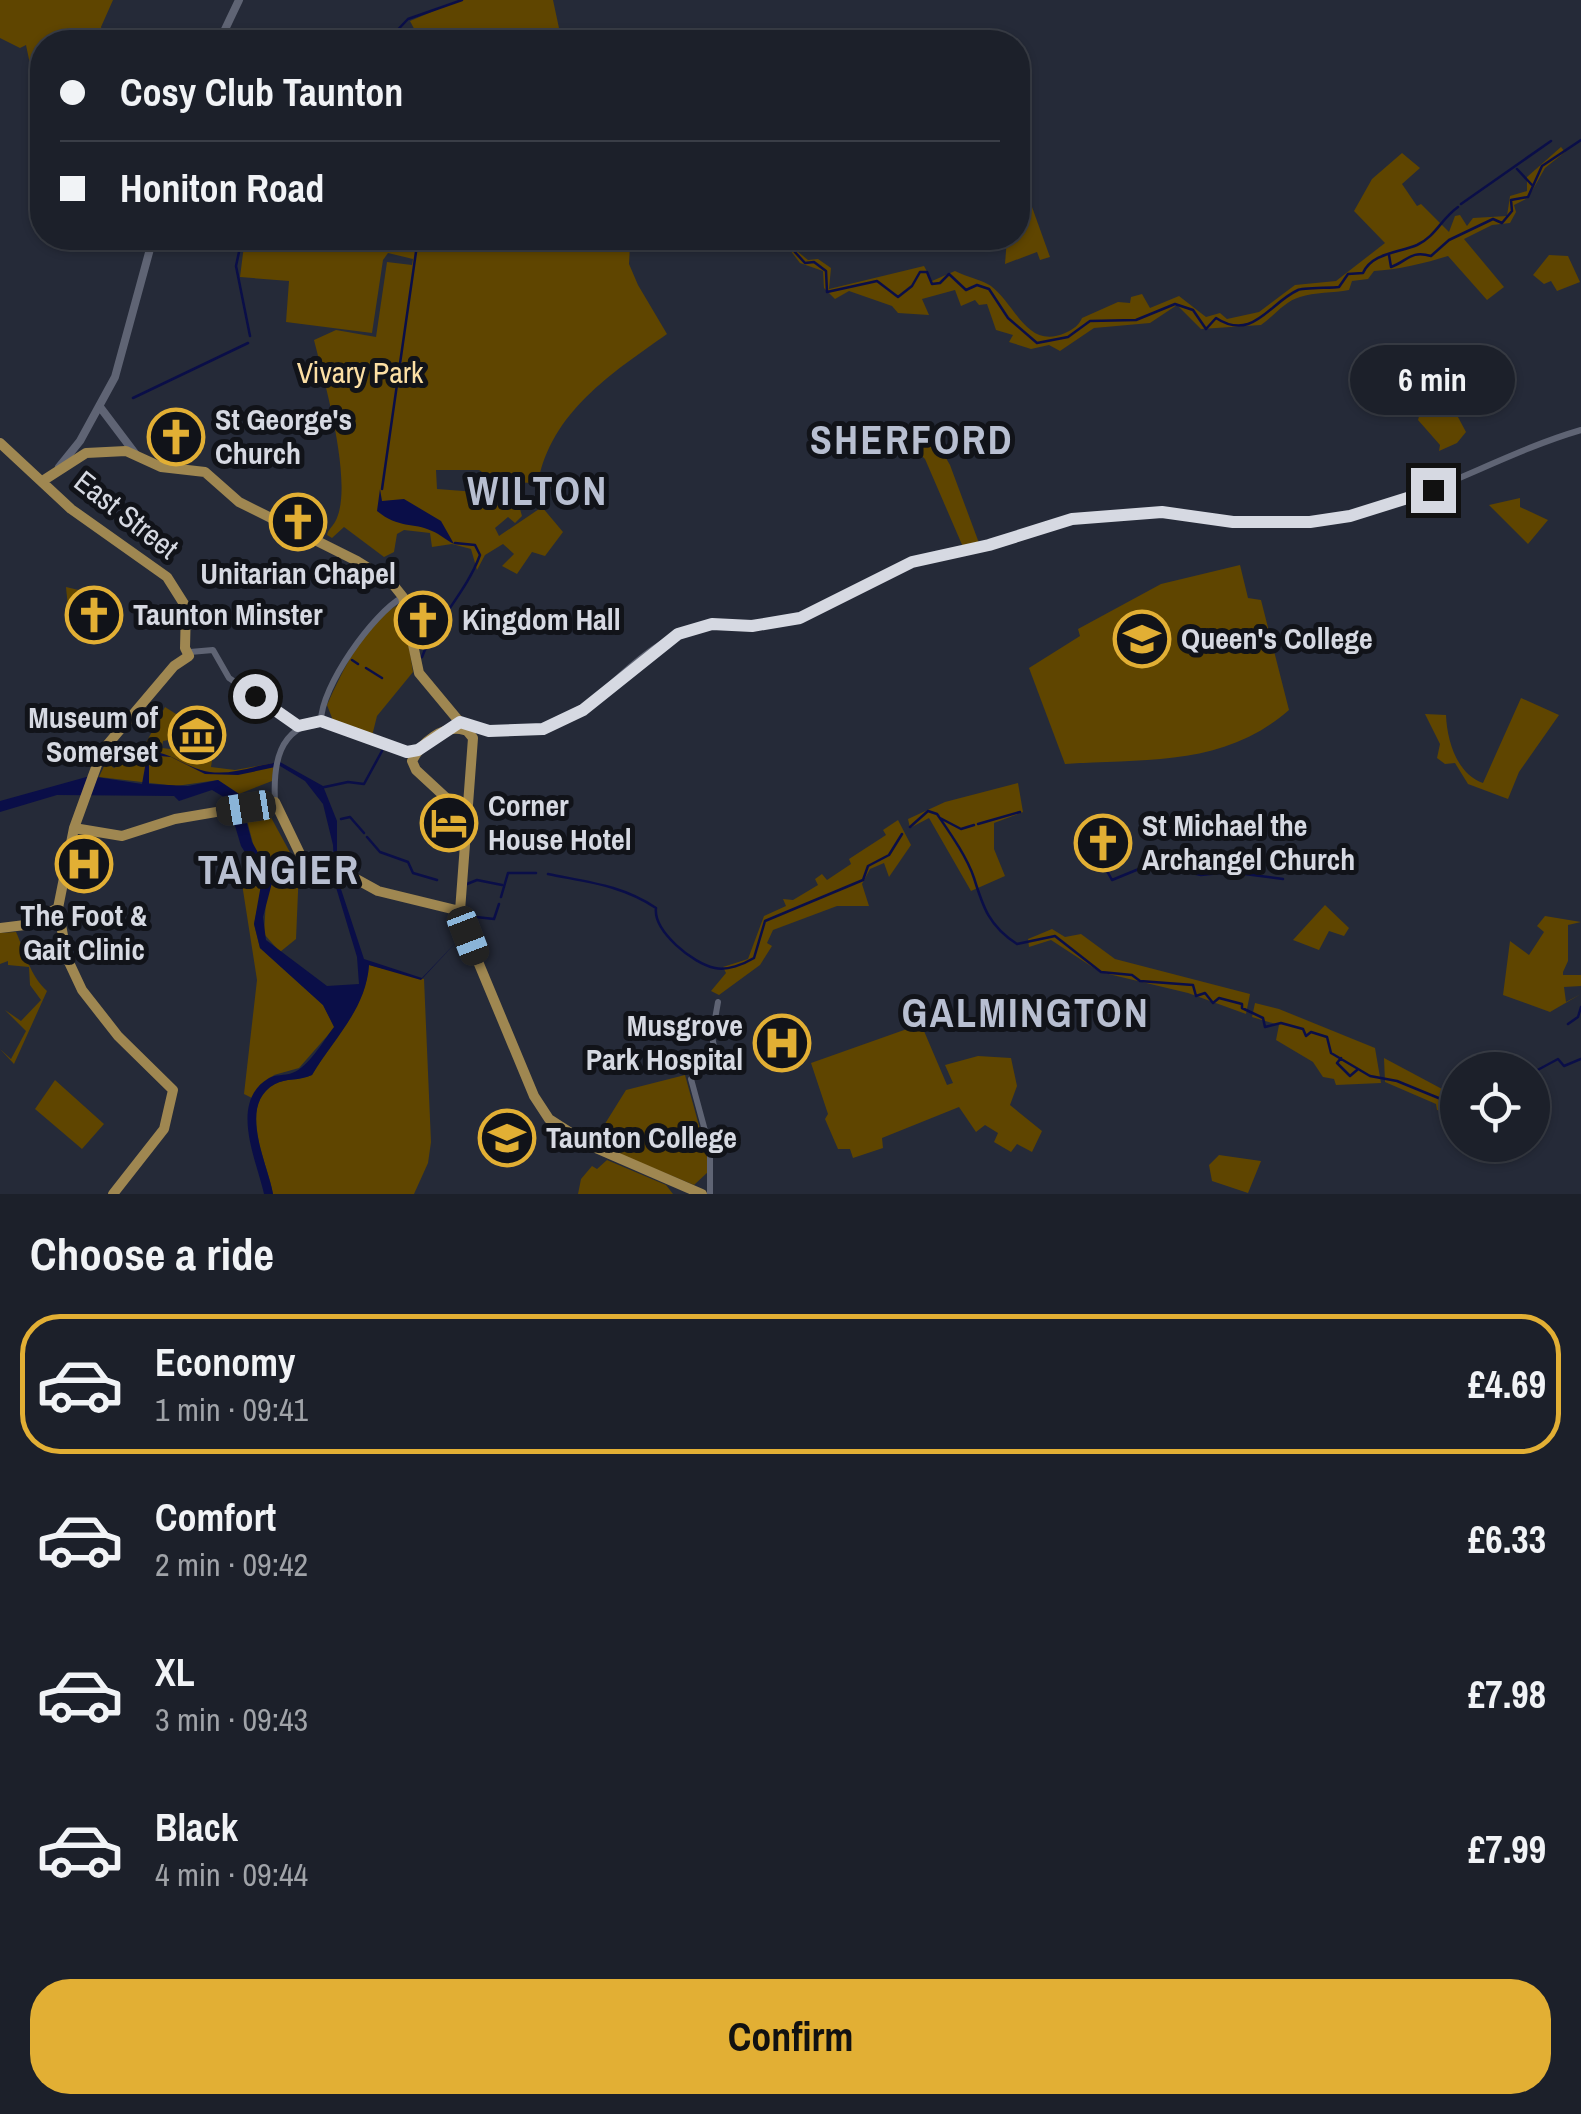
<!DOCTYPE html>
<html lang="en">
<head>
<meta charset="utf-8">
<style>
	:root { --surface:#1c202a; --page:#292d36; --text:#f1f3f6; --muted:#a0a3a8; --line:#3a3e47; --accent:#e2af34 }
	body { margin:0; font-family:"Archivo Narrow",sans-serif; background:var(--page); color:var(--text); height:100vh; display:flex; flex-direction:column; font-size:38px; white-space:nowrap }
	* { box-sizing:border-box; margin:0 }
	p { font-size:32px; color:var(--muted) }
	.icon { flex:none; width:55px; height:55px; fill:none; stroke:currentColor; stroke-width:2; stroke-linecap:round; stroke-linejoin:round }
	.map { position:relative; height:1194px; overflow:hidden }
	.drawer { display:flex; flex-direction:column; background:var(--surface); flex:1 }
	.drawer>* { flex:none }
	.guide { position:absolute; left:30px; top:30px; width:1000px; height:220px; border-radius:40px; box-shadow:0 2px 8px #0004,0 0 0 2px var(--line); display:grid; align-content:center; height:220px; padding:0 30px; background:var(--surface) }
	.buttons { position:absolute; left:1440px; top:1052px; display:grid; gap:20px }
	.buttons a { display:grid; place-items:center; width:110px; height:110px; border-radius:50%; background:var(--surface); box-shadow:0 2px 8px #0004,0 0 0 2px var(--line); font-size:50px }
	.end { position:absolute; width:45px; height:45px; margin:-22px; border:12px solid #d6d9e2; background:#111; box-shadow:0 0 0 5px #111 }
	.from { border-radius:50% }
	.bubble { position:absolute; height:70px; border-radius:35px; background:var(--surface); box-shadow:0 2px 8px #0004,0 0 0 2px var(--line); font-size:32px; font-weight:800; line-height:70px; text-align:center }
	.car { position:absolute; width:30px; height:60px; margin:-30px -15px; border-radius:12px; box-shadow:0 0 8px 2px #0007; background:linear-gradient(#222 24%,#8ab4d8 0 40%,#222 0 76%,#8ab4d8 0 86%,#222 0) }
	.guide b { display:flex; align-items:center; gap:35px; height:95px; font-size:38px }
	.guide b+b { border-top:2px solid var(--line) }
	.guide i { width:25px; height:25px; background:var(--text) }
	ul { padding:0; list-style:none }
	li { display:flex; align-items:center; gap:30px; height:140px; margin:0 20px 15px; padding:0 10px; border:5px solid transparent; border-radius:40px }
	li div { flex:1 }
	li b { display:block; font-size:38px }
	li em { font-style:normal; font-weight:800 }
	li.active { border-color:var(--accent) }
	li>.icon { width:90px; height:90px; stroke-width:1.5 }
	h2 { padding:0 30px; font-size:45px; line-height:120px }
	.primary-button { display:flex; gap:20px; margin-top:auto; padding:20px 30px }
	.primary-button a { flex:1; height:115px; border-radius:40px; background:var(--accent); color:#111; font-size:40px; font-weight:800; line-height:115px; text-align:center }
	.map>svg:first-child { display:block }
	.green { fill:#5f4500 }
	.water { fill:#0a0e48; fill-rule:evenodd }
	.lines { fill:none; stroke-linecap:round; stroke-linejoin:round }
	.stream { stroke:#0a0e48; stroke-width:2.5 }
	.tertiary { stroke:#5f6474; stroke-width:6 }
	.secondary { stroke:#5f6474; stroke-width:8 }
	.primary { stroke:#9f8751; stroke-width:10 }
	.route { stroke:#d6d9e2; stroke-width:12 }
	.labels { text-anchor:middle; stroke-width:10; stroke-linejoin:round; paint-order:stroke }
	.park-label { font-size:30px; fill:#fcdfa4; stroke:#111319 }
	.poi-label { font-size:30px; font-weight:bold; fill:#d6d9e2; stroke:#111319; text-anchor:start }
	.street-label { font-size:30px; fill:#d6d9e2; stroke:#111319 }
	.district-label { font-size:40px; font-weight:bold; letter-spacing:2.5px; fill:#b8bfd1; stroke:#111319 }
</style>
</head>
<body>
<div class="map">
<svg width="1581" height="1194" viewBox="0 0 1581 1194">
	<rect width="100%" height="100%" fill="#252a38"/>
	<path class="green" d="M0,0H113L101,27L106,42H42V70L31,69L26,45L20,48L0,38Z
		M460,0H553L562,42H421L410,21Z
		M1561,147L1565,152L1545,168L1528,198L1514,205L1516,212L1510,223L1492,225L1464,239L1504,287L1487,300L1448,256C1426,263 1396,270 1374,271L1368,279L1352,281L1349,290C1334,293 1314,292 1300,297C1285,301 1274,316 1261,325L1201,329L1177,305L1150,323L1094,328L1060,351L1049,345L1031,349L1009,342L1013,335L996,330L987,304L979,305L975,300L961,306L955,290L922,299L929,315L898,313L892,306L849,291L835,299L824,288L823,271L800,263L781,238L808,260L818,259L831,268L829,289L924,266L932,281L955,271C966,277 983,280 991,286C1016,305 1027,350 1065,333C1074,329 1079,325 1082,318L1118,302L1130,303L1131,297L1142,294L1150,308L1179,296L1206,317L1220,313L1227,319L1259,312L1295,285L1336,281L1385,243L1354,211L1372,179L1402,153L1420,168L1402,184L1417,206L1421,204L1449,232L1455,216L1460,215L1467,226L1473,218L1507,216L1510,196L1527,191V177Z
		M1032,207L1050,257L1040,260L1037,252L1005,264L1007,238H1018V220L1027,217L1024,209Z
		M245,238H651L630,246L629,264L638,285L667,334C612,373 551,412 538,483L497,482L479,470H436L437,489L490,493L494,506L518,502L522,516L515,523L508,517L495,528L499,536L542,507L563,532L545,556L532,552L517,574L502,566L514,554L503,544L485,555L477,570L471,549L452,544L432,547L430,533L404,530L397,534L394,552L384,557L344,527L332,538L327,535C328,530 332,527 335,522C355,487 324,380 314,340L336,330L376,337L387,262L412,265L413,259L388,253L383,260L372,333L286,322L289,281L240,277Z
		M1549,255L1568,256L1580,282L1557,291L1551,281L1544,284L1533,275Z
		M1438,399L1451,404L1466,432L1457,443L1439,451L1440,445L1418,420L1422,406Z
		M931,432L950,465L979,543L963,547L925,459L910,444Z
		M1520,498V507L1548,520L1528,544L1489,505Z
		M1240,565L1248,598L1261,600L1289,710C1223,767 1148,758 1065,764L1029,668L1080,636L1078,629L1161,584Z
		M66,587L87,592L111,607L114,619L104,633C70,630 69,619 66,587Z
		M396,606L403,609L413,672L377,716L372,736L334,723L327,705C342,672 364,624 396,606Z
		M1521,698L1559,715L1519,772L1508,799L1468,784L1455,763L1445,764L1437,758L1440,744L1425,714L1446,715C1447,741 1457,774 1483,783Z
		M165,707L195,726L182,718L175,739L163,741L162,748L204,753L206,739L195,730L203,722L216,734L211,767L235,770L274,763L272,781L239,794L218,780L176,786L99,777L106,762L114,768L140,754Z
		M1018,783L1023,812L994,823V849L1005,876L971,891L929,818L910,828L908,819L945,802Z
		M267,810L299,869L296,939L280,952L264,934L268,865L255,851L245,813Z
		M898,820L911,845L889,877L884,863L870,869L862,884L869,906H837L773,930L767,943L772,946L760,965L719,995L711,991L726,973L723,967L748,959L764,916L786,906L783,899L793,900L818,885L815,879L822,874L827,880L851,864L849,859L886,835L883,830Z
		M254,867L262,887L254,924L260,948L323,1005L335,1027L299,1068L274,1075L252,1098L244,1094L257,980L240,871Z
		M1325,905L1349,928L1344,936L1329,931L1319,950L1293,940Z
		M1545,916L1581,922L1568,925V961L1563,972V975H1581V986L1564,987L1566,1002L1581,994L1550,1012L1503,995L1510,941L1529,955L1544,932L1537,926Z
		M1052,929L1065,937L1081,934L1115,959L1250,994L1246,1014L1188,993L1100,972L1051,940L1029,947L1028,939Z
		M16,932C26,954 29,974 47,991L14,1064L0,1049L11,1059L26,1031L5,1010L21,1021L41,1000L30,985L29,967L8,965V961L0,964V933Z
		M369,965L424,979L431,1142L428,1163L414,1194H273C269,1166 236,1105 275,1084C285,1078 300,1081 312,1075C334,1038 365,1009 369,965Z
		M1255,1003L1279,1009L1375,1048L1381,1083L1336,1085L1334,1079L1323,1077L1313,1062L1276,1040L1279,1025L1252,1017Z
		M921,1024L947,1085L953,1083L945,1065L978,1056L1011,1058L1017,1086L1010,1105L1042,1131L1032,1152L1017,1144L1011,1152L994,1142L998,1133L985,1125L976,1132L959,1107L882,1138L883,1148L853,1158L850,1149H838L825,1119L828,1114L811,1063Z
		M1384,1058L1457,1097V1115L1437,1110L1436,1104L1385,1082Z
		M685,1075L708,1158L709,1171L694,1185L593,1143L626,1090Z
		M55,1080L104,1124L82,1149L35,1109Z
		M1219,1155L1261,1161L1248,1193L1212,1181L1209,1165Z
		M607,1160L666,1185L673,1194H578L581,1179L592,1166L597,1169Z"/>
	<path class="water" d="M380,489L382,501L404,499L441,521L454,544C446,540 440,534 432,531C413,522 399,529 377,511Z
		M148,750C172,754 182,764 201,770C227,778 254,765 280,762L323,786L337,821V877L364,959L422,978L461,937L421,980L369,965C366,1010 333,1039 312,1075C300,1081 285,1078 275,1084C236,1105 269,1166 273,1194H264C257,1161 228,1102 269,1078C276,1074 284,1076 292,1073C309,1067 323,1041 334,1027L323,1005L260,948L254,924L262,879L241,846L227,799L212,790L179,801L174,796L57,795L0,812V801L90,776L142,784ZM149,755L171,757L205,774L238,775L280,766L305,781L323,804L333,845L335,884L357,957L359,984L327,986L266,940L263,917L273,879L252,842L239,794L218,780L188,786L149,784Z"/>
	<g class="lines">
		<path class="stream" d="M386,42L408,19L462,0
			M1517,169L1532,185
			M1461,204L1551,141
			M242,238L236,266L250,336
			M782,238L805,263L814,262L826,271L827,292L877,281L898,297L912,286L920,272H927L932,284L940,283L949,274L966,290L977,285L989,289L1008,318L1037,343L1068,337L1090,321L1136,320L1175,304L1193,310L1206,329L1216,318C1253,342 1269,303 1298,290C1301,288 1331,288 1339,287L1348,274L1363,273C1372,253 1398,253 1417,245C1436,236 1441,219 1458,207
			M1389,255L1391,267C1408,261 1410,250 1431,256L1449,240L1493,219L1502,223L1512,211L1511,200L1528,197L1542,166L1581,140
			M133,398L248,343
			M382,489L418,238
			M422,657C436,620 466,593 480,555L475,545L455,543
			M352,660L358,664
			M366,668L382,678
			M320,788L348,782L364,784L382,751
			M940,818L961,829L974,825
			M341,819L350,817L364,833
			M978,824L1020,812
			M910,827L928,811L937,814C950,833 967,857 974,878C983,907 989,926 1017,944L1055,936L1101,972L1132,975L1140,981L1193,985L1196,996L1205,993L1213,1003L1219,998L1242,1004V1008L1263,1018L1265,1027L1281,1023L1303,1029L1306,1036L1311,1032L1327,1037L1331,1053L1370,1076L1397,1081L1458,1106
			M1088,828L1092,830
			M367,837L380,852L408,862L413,873L437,880
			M1098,855L1112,880L1151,864L1201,875L1229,872L1283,879
			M548,874C587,882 622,885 656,908C653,931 693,964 715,968C727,971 744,964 754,958L765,921L863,880L868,866L889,855L902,834
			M467,884L477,880L502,885
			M501,897L508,873H536
			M467,916L494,919L499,904
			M1568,1024L1578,1017L1581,1007
			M1341,1058L1337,1063L1350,1076L1357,1070
			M1532,1073L1558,1059L1564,1066L1581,1059
			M1478,1145L1484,1157"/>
		<path class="tertiary" d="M190,652L213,650L229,678L298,725
			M321,721C321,687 373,613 403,597
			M321,721L384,746L417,750
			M461,722C585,767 606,652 699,627C734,618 768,629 803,617C841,603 873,577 911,563C941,551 975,549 1006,540C1034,533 1063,517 1093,515C1179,506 1262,534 1348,516C1430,499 1502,453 1581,430
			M275,802C273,764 278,728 321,721
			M710,1194V1149L691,1079L715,1052L712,1036L718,1002"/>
		<path class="secondary" d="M219,42L239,0
			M100,407L137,456
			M59,467L80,441L115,377L153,238"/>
		<path class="primary" d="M0,443L71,509L167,577L186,607L185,648
			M44,480L86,453L126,451L161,467L205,472L239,502L357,561L391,582L403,597L419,673L473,738L460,911L476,955
			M464,826L456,807L416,770L412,761C421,743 444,724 464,730
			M74,828L122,836L175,819L275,802L301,856L327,863L378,891L460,911
			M0,928L25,925L58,908
			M474,952L534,1096L549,1119L591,1146L702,1194
			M113,1194L164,1129L173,1090L118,1036L82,990L67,958L58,908L74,828L102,751L174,666L189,656L185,648"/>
	</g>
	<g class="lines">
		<path class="route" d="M255,696L298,726L321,721L407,752L418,750L460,722L489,731L543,729L583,710L678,634L712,624L752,626L800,618L912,562L989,545L1072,519L1162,512L1233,522H1310L1350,516L1433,490"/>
	</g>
	<defs>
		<g id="church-ring" transform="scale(2.875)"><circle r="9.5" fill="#111319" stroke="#e2af34" stroke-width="1.5"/><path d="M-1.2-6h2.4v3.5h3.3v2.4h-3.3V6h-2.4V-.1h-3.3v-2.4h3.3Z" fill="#e2af34"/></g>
		<g id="school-ring" transform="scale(2.875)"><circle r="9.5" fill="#111319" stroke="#e2af34" stroke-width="1.5"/><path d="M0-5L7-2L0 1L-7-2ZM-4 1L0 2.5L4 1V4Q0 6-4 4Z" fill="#e2af34"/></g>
		<g id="museum-ring" transform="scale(2.875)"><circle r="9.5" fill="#111319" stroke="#e2af34" stroke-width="1.5"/><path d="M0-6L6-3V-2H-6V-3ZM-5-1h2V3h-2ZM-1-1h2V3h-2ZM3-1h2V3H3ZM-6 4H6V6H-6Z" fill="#e2af34"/></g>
		<g id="hotel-ring" transform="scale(2.875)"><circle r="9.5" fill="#111319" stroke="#e2af34" stroke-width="1.5"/><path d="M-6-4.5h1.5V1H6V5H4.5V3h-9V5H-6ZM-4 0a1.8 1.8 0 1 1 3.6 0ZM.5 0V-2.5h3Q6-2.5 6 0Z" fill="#e2af34"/></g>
		<g id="hospital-ring" transform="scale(2.875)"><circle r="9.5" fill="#111319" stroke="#e2af34" stroke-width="1.5"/><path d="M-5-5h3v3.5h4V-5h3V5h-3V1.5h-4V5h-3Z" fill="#e2af34"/></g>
		<g id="university-ring" transform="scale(2.875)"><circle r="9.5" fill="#111319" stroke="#e2af34" stroke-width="1.5"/><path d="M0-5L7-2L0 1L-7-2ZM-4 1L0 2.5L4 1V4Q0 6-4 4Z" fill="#e2af34"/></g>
	</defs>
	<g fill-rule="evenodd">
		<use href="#church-ring" x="176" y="437"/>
		<use href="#church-ring" x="298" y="522"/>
		<use href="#church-ring" x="94" y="615"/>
		<use href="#church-ring" x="423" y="620"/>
		<use href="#school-ring" x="1142" y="639"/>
		<use href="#museum-ring" x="197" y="735"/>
		<use href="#hotel-ring" x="449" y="823"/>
		<use href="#church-ring" x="1103" y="843"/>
		<use href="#hospital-ring" x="84" y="864"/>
		<use href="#hospital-ring" x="782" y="1043"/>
		<use href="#university-ring" x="507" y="1138"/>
	</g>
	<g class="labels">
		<g class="park-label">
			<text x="360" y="383">Vivary Park</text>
		</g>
		<g class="poi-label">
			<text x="215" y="430">St George's<tspan x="215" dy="34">Church</tspan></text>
			<text x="298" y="584" text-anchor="middle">Unitarian Chapel</text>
			<text x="133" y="625">Taunton Minster</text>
			<text x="462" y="630">Kingdom Hall</text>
			<text x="1181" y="649">Queen's College</text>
			<text x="158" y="728" text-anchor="end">Museum of<tspan x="158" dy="34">Somerset</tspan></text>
			<text x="488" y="816">Corner<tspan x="488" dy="34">House Hotel</tspan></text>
			<text x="1142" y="836">St Michael the<tspan x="1142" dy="34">Archangel Church</tspan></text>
			<text x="84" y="926" text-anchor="middle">The Foot &amp;<tspan x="84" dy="34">Gait Clinic</tspan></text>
			<text x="743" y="1036" text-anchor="end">Musgrove<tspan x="743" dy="34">Park Hospital</tspan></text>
			<text x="546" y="1148">Taunton College</text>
		</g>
		<g class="street-label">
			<text transform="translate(126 515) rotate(38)" y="10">East Street</text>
		</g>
		<g class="district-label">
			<text x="912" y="454">SHERFORD</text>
			<text x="538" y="505">WILTON</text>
			<text x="279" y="884">TANGIER</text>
			<text x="1026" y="1027">GALMINGTON</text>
		</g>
	</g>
</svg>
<div class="buttons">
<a><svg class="icon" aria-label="locate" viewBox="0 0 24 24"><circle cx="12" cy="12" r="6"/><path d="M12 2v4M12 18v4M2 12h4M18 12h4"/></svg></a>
</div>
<i class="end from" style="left:255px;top:696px"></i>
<i class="end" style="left:1433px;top:490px"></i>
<div class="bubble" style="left:1350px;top:345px;width:165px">6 min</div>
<i class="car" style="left:246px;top:808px;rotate:261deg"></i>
<i class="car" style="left:468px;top:936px;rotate:159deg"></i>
<div class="guide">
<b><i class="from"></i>Cosy Club Taunton</b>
<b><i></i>Honiton Road</b>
</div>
</div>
<section class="drawer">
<h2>Choose a ride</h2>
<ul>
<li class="active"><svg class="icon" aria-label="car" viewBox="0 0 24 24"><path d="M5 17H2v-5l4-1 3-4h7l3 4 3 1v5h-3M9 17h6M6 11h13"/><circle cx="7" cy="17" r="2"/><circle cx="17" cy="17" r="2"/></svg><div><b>Economy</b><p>1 min · 09:41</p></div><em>£4.69</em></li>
<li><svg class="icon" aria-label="car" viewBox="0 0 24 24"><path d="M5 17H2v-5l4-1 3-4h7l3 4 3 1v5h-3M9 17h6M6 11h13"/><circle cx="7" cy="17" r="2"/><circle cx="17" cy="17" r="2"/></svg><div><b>Comfort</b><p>2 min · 09:42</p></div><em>£6.33</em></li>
<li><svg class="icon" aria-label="car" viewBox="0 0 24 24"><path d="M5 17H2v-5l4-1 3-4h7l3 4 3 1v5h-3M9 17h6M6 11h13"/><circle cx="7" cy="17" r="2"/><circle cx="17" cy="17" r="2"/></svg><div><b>XL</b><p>3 min · 09:43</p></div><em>£7.98</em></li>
<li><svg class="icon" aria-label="car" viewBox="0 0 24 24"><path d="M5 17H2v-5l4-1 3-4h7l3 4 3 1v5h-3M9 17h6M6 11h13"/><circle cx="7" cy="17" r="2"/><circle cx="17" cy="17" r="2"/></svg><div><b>Black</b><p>4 min · 09:44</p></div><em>£7.99</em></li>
</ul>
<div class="primary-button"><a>Confirm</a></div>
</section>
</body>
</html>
